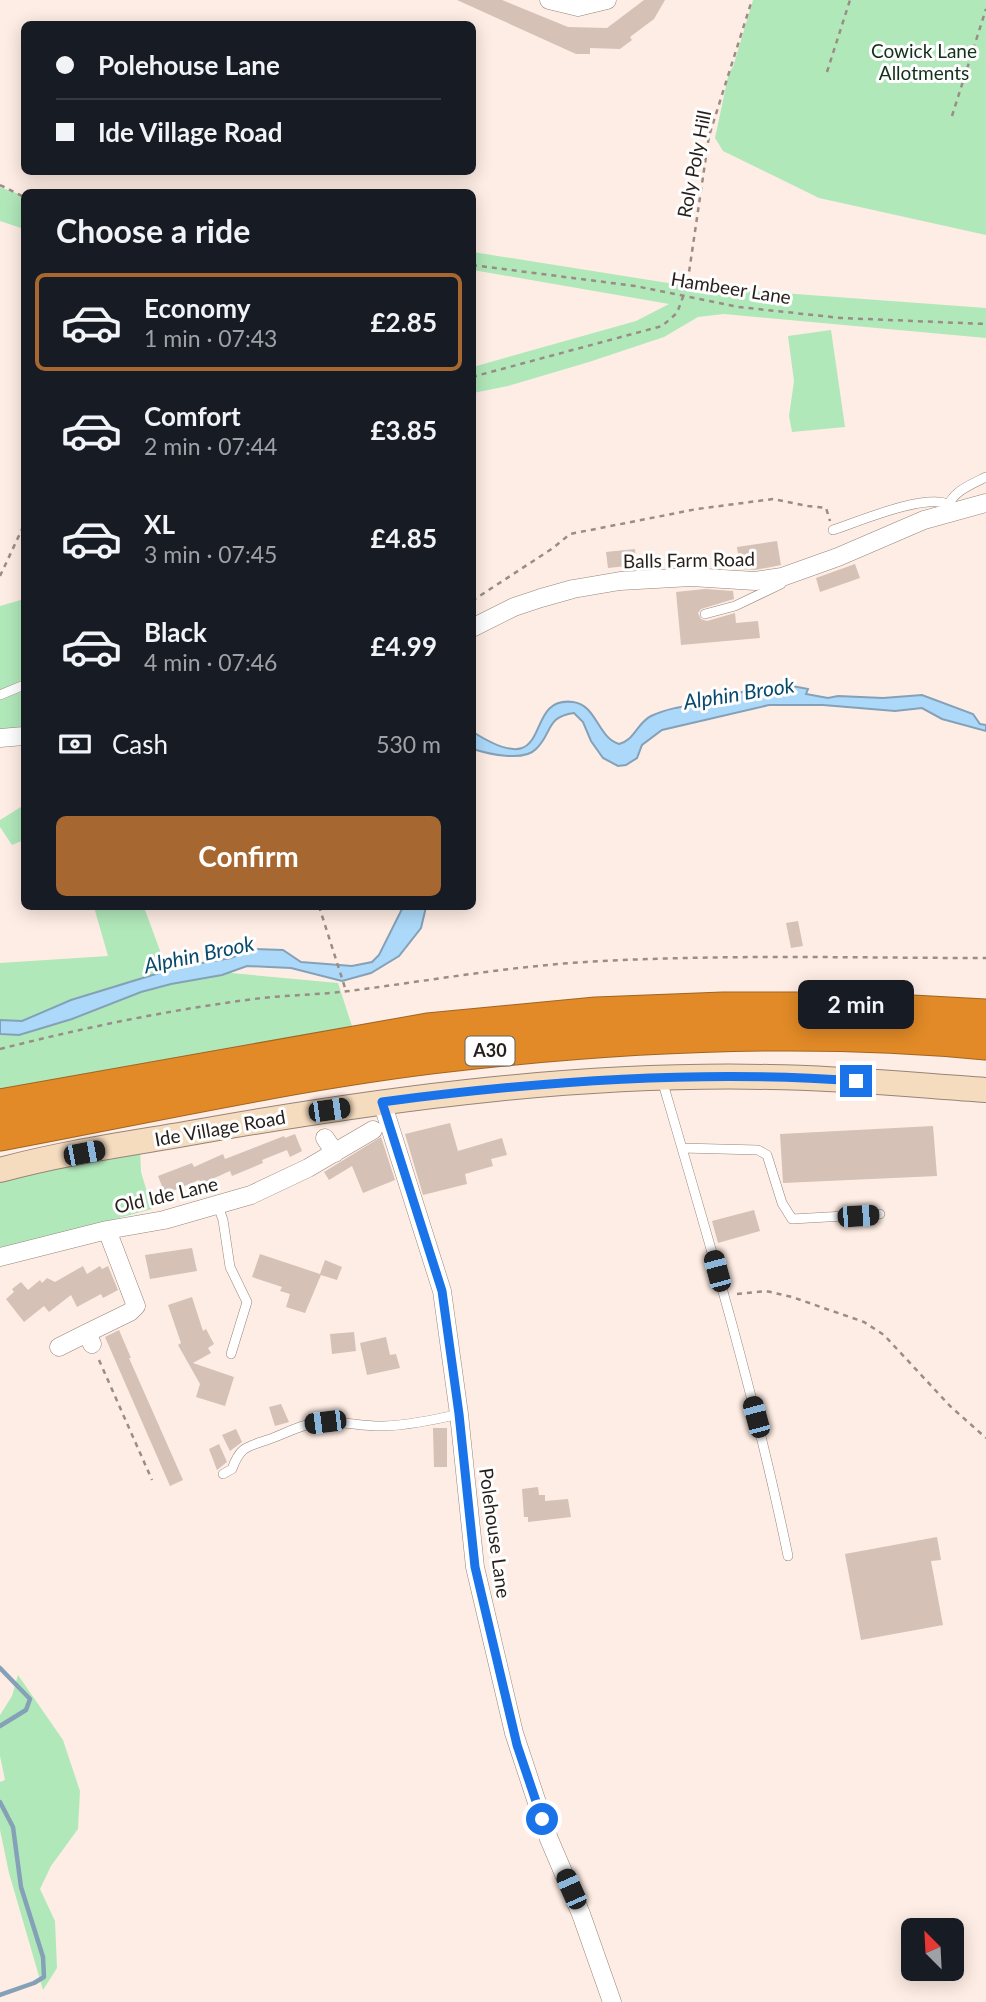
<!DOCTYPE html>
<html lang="en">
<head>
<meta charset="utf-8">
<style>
	:root { --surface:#171b24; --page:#20242c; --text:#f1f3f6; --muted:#9ea1a6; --line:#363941; --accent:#a76730 }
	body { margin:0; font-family:Lato,sans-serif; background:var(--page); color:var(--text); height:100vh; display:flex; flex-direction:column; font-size:26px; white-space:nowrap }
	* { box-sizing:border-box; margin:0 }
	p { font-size:23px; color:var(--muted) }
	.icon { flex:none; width:38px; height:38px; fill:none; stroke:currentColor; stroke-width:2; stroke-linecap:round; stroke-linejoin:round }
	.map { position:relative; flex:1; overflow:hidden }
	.sheet { position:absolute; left:21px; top:189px; width:455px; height:721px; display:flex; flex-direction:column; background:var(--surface); border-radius:10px; box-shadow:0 4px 18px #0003 }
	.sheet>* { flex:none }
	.guide { position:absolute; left:21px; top:21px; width:455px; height:154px; border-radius:10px; box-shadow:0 4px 18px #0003; display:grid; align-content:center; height:154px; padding:0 35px; background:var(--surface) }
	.needle { width:46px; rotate:336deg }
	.controls { position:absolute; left:901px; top:1918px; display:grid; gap:14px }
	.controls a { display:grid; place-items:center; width:63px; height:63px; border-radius:10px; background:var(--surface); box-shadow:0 4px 18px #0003; font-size:35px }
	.end { position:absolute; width:32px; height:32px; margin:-16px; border:9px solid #1a73e8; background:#fff; box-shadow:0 0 0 4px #fff }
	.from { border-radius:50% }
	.bubble { position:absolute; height:49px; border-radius:10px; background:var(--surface); box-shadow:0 4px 18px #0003; font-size:23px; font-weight:700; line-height:49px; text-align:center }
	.car { position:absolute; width:21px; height:42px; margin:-21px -10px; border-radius:9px; box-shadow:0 0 5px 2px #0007; background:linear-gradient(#222 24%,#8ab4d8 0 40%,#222 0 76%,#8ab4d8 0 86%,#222 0) }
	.guide b { display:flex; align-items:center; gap:24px; height:66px; font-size:26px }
	.guide b+b { border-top:2px solid var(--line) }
	.guide i { width:18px; height:18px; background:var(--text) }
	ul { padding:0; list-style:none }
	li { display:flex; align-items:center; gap:21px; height:98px; margin:0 14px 10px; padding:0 21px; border:4px solid transparent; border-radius:10px }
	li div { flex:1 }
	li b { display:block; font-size:26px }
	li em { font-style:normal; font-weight:700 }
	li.on { border-color:var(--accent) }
	li>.icon { width:63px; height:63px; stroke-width:1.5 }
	h2 { padding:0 35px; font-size:32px; line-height:84px }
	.pay { display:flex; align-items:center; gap:18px; height:77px; padding:0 35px; font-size:26px }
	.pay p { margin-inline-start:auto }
	.primary-button { display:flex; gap:14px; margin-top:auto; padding:14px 35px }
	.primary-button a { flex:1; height:80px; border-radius:10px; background:var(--accent); color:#fff; font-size:28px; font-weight:700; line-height:80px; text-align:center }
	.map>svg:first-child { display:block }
	.green { fill:#b1e8ba }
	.water { fill:#acd9fa; stroke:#84a1b7; stroke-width:2 }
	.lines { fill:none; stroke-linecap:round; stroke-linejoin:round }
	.stream { stroke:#84a1b7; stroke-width:4.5 }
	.building { fill:#d5c1b5 }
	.lane-casing { stroke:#968479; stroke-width:10 }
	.street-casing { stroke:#968479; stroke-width:19 }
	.secondary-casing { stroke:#968479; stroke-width:26 }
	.highway-casing { stroke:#a06523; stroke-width:35 }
	.path { stroke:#998d86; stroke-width:2.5; stroke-dasharray:5 5; stroke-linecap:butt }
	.lane { stroke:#fff; stroke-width:9 }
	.street { stroke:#fff; stroke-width:18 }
	.secondary { stroke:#f6dcbe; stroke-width:24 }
	.highway { stroke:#e28a27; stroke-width:33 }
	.route { stroke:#1a73e8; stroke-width:9 }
	.labels { text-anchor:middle; stroke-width:6; stroke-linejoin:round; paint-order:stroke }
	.shield { fill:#fefefe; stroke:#67625f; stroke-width:2 }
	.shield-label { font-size:18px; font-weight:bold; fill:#261f1b }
	.park-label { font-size:19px; fill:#13311a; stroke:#fefefe }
	.street-label { font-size:19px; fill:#261f1b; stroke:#fefefe }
	.water-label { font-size:21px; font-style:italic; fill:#09496c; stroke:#fefefe }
</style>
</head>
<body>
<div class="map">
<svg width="986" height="2002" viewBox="0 0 986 2002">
	<rect width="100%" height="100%" fill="#feede4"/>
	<path class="green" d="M753,0H986V235L819,198L723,151L715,138L729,72L733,67Z
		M0,187L24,196V229L0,221Z
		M473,252L687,286L986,308V338L724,314L698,317L664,337L589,362L508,386L473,393V367L636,321L669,304L473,270Z
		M831,330L845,427L792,432L789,416L794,381L788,336Z
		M24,599V731L0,733V606Z
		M24,805V840L12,845L0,827V820Z
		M94,907H144L166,967L338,983L352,1026L0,1093V963L108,956Z
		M140,1147L141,1172L152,1209L0,1250V1177Z
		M18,1675L63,1740L80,1791L78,1829L51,1866L40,1889L55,1921L57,1968L43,1990L9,1873L0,1830V1782L5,1780L0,1756V1715L12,1696Z"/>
	<path class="water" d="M787,685L808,689L806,694L828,698L838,696L883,698L922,695L973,714L980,724L986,725V731L942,719L922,708L895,711L823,705H769L662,730L642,745L637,758L626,765L618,766L603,758L591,741L583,722L574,713C545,717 553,733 536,749C524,762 488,754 473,749V732C558,786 520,695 573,702C597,705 597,737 619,744C635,740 637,723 651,716C672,706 697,705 719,700C724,699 728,696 734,694C751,690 769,686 787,685Z
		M403,907H426L421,928L399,956L371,973L342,981L291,968L247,966L222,975L171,984L141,992L72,1019L19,1035L0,1034V1020L22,1021L71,1000L159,973L166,967L172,968L231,958L253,949L283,950L301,962L352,966L372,962L379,955Z"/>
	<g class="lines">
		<path class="stream" d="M0,1668L30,1699L26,1710L0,1726
			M0,1802L13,1827L21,1887L43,1957L44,1977L34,1983L0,1995"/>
	</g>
	<path class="building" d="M457,0H502L568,27L607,28L644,0H665L654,19L630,37L632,40L620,49L590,48V54H576Z
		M777,541L781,565L755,570L740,569L737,547Z
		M635,549L636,565L608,568L606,552Z
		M855,564L860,578L820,592L816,578Z
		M705,589L733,591L734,599L701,609L698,613L701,619L707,621L735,613L736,623L758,621L760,638L681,645L676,592Z
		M798,921L803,946L791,948L786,923Z
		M450,1123L458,1151L502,1138L507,1155L491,1159L493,1166L465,1174L467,1184L423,1195L405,1134Z
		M933,1126L937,1176L783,1183L780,1134Z
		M295,1134L302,1151L290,1157L287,1150L262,1160L263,1163L232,1176L230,1171L201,1184L199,1180L165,1194L158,1176L192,1163L194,1167L223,1154L225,1159L284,1136L285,1138Z
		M381,1137L395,1180L363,1193L352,1166L329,1180L324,1172Z
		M754,1210L760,1231L718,1243L712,1221Z
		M192,1248L197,1271L150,1279L145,1255Z
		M260,1254L320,1274L325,1260L342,1267L337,1280L321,1275L305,1313L286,1307L290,1294L280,1291L282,1287L252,1277Z
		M83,1266L87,1274L100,1266L102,1269L108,1266L118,1290L103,1298L101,1294L77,1307L71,1295L49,1312L44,1306L24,1322L6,1299L14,1292L12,1289L21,1282L28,1290L40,1280L42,1283L47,1278L55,1282Z
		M192,1297L203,1331L206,1329L214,1344L208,1348L211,1353L193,1363L234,1377L225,1406L196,1397L200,1384L178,1345L181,1343L168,1305Z
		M119,1330L131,1358H129L183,1480L170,1486L105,1337Z
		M354,1332L356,1351L332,1354L330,1334Z
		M386,1337L390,1355L396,1354L400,1368L367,1375L360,1343Z
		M281,1404L289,1422L275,1426L269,1407Z
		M433,1428H447V1467H434Z
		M236,1429L242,1442L230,1451L222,1435Z
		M219,1444L227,1462L217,1470L209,1449Z
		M538,1487L539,1495H545V1501L568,1499L571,1517L528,1522V1517H524L522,1489Z
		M937,1537L941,1560L931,1561L943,1625L861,1640L845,1554Z"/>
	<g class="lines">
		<g class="lane-casing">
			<path id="lane" d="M948,508C951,492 972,484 986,477
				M833,530C860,521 923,494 948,504
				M705,614L735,606L781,584
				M0,695L24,685
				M662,1080C708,1237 755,1395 788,1556
				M682,1148L758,1150L767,1155L782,1203L792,1219L880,1214
				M218,1206L223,1220L230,1267L247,1302L231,1354
				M223,1474L232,1469C240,1447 246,1447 267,1440C287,1433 303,1423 324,1422C344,1421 364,1427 384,1426C410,1425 434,1420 459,1414"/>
		</g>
		<g class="street-casing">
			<path id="street" d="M549,0L578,7L607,0
				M472,628L514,607L541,598L573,589L620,581L691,577L755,581L782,577L838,557L924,520L986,503
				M0,738L24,736
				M382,1102L442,1291L459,1414L475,1567L514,1733L549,1839L581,1914L612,2002
				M325,1138L335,1153
				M0,1257L107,1230L164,1220L251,1195L308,1168L373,1130
				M92,1344L87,1333L130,1312L136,1306L107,1230
				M59,1347L87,1333"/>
		</g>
		<g class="secondary-casing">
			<path id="secondary" d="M0,1170C69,1151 142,1142 213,1129C397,1097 583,1073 770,1077C842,1078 914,1085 986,1090"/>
		</g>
		<g class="highway-casing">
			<path id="highway" d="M0,1106L428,1030L596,1014L723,1009H858L986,1016
				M0,1134C144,1107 287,1075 432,1057C615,1035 802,1025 986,1043"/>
		</g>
		<path class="path" d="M827,72L850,0
			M952,116L986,9
			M0,185L24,197
			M472,265L635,286L739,307L841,318L986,324
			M472,377L662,326L677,313L687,286L709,136L752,0
			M0,576L24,525
			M472,601L553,548L570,534L697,509L773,499L808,506L826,508L830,521
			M319,906L346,991
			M0,1049C83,1028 168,1010 254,999C285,995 317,995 349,991C427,981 505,967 585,962C718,954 852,958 986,958
			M737,1294L766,1291L792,1297L864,1322L884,1335L950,1406L986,1438
			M99,1360L152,1480"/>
		<use href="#lane" class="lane"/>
		<use href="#street" class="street"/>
		<use href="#secondary" class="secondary"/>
		<use href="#highway" class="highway"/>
	</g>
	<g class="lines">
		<path class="route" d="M542,1819L517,1745L475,1567L459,1414L442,1291L382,1102C538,1081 699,1069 856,1081"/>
	</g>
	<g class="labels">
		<rect class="shield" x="465.5" y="1036.5" width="49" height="29" rx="5"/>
		<g class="shield-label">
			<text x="490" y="1057">A30</text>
		</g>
		<g class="park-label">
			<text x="924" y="58">Cowick Lane<tspan x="924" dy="22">Allotments</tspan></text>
		</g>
		<g class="street-label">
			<text transform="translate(694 164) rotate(-79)" y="7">Roly Poly Hill</text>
			<text transform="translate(731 288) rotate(9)" y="7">Hambeer Lane</text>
			<text transform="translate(689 560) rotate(-1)" y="7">Balls Farm Road</text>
			<text transform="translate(220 1128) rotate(-10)" y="7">Ide Village Road</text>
			<text transform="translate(166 1195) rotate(-13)" y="7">Old Ide Lane</text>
			<text transform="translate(495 1533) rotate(82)" y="7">Polehouse Lane</text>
		</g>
		<g class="water-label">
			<text transform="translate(739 694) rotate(-9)" y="7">Alphin Brook</text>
			<text transform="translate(199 955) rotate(-12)" y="7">Alphin Brook</text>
		</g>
	</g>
</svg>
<div class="controls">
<a><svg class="needle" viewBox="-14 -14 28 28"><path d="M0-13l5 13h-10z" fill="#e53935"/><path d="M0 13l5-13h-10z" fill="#9ea1a6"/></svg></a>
</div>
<i class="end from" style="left:542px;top:1819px"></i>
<i class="end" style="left:856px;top:1081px"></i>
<div class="bubble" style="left:798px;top:980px;width:116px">2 min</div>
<i class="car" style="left:329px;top:1110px;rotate:82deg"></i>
<i class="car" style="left:84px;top:1153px;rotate:79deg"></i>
<i class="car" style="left:858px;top:1216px;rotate:86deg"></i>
<i class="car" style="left:717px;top:1271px;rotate:345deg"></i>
<i class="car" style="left:756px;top:1417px;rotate:345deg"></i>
<i class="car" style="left:325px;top:1422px;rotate:263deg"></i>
<i class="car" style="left:571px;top:1889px;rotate:336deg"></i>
<div class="guide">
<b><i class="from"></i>Polehouse Lane</b>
<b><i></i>Ide Village Road</b>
</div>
<section class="sheet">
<h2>Choose a ride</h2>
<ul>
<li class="on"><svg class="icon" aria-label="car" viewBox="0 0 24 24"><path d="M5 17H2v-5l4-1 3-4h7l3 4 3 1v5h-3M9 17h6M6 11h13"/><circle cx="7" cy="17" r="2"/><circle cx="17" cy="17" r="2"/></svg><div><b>Economy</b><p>1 min · 07:43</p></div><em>£2.85</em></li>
<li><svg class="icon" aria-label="car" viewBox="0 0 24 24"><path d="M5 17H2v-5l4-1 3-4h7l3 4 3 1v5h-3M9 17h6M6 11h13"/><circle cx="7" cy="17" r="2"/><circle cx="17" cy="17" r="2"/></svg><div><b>Comfort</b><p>2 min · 07:44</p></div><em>£3.85</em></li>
<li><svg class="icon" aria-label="car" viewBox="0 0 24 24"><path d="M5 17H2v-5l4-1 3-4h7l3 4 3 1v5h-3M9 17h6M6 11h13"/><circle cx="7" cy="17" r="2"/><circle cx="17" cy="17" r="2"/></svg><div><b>XL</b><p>3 min · 07:45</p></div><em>£4.85</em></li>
<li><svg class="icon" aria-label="car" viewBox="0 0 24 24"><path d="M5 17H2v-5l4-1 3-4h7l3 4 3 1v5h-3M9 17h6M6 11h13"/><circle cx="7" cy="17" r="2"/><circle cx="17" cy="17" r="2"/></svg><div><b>Black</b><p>4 min · 07:46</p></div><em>£4.99</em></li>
</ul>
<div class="pay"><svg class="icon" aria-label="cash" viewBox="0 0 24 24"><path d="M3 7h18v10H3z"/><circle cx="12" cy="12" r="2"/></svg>Cash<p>530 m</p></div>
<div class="primary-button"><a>Confirm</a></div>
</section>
</div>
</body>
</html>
